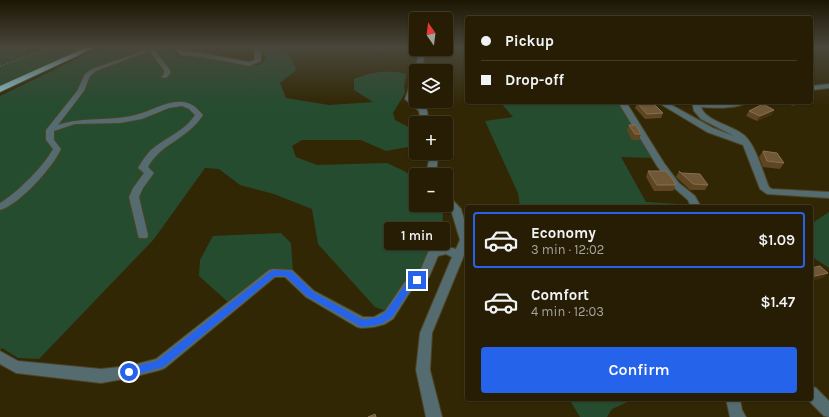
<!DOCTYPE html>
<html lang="en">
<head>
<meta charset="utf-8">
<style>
	:root { --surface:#261d04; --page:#322a13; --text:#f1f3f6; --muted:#a4a29a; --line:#423b26; --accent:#2563eb }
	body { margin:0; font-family:Karla,sans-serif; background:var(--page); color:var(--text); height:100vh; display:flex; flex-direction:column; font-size:15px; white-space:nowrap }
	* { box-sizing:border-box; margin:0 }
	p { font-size:13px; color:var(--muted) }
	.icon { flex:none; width:22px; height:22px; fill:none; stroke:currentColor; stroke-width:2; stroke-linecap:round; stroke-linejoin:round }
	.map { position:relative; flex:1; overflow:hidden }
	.panel { position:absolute; left:465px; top:205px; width:348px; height:196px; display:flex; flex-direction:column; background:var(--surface); border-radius:4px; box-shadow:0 1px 3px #0004,0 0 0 1px var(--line) }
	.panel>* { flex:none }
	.top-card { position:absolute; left:465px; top:16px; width:348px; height:88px; border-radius:4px; box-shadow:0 1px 3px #0004,0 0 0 1px var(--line); display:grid; align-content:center; height:88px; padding:0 16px; background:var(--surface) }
	.needle { width:26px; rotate:346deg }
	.tools { position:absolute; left:409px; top:12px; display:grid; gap:8px }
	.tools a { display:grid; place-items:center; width:44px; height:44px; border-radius:4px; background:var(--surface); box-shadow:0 1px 3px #0004,0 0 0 1px var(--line); font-size:20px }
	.end { position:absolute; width:18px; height:18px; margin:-9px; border:5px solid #2563eb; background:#fff; box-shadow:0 0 0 2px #fff }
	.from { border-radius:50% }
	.bubble { position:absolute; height:28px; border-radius:4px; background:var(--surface); box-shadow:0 1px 3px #0004,0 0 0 1px var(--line); font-size:13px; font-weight:600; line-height:28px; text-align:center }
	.top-card b { display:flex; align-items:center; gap:14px; height:38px; font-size:15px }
	.top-card b+b { border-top:1px solid var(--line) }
	.top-card i { width:10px; height:10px; background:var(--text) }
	ul { padding:7px 0 0; list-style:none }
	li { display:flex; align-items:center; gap:12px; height:56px; margin:0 8px 6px; padding:0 8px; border:2px solid transparent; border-radius:4px }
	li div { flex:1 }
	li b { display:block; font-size:15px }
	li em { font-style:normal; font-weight:600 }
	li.selected { border-color:var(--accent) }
	li>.icon { width:36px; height:36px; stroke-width:1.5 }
	.cta { display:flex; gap:8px; margin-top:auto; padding:8px 16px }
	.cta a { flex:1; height:46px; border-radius:4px; background:var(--accent); color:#fff; font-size:16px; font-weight:600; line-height:46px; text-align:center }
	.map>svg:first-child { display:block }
	.green { fill:#264c30 }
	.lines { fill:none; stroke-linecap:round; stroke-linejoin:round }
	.minor-casing { stroke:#4e4323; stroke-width:2 }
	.highway-casing { stroke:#4e4323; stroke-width:2 }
	.path { stroke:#786e50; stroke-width:1.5; stroke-dasharray:1.5 2; stroke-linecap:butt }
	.minor { fill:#546b70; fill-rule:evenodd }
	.highway { fill:#8cc8d4; fill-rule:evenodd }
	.wall { fill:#604522 }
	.shaded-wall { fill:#46310e }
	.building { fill:#705836; stroke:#86704f }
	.route { fill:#2563eb }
</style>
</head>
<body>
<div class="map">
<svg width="829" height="417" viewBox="0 0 829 417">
	<rect width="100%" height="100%" fill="#322705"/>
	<path class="green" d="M14,47H35L29,48L25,54L48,47H86L54,63L0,86V48Z
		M101,47H169L179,57C188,57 197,57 205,58C218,60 257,74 266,59L262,47C283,46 289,49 296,70L280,83L286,98L329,105L373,102L354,90V79C374,72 385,69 406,74L404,86L405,93L393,113L395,120L412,129L408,147L386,151L361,140H302L292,146L296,157L317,165L387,163L404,171L416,179V205H440L443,212L441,246L427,256L424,271L386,311L375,307L318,244L312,209L274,194L240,185L219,169L205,168L154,239L39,359L18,358L2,348L0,350V96Z
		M500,102H620L653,158L621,157L646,202L678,204L679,207H520L518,193L485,121L513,117Z
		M829,212V268L811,256V224Z
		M281,233L291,243L293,273L271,269L228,302L199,276L200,260L213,236Z
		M569,399H634L612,409L607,417H580Z"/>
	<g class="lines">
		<g class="minor-casing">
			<path id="minor" d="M149,47H156L154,49L170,70V74L166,78L161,77L164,74V70L149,51L96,71L90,76L84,91L58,125C85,116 109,122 135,115C151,112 166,100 183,102C192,103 197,108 203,115C187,140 161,143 148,167L154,173L143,188L139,197L148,235L147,238H139L138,235L129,197L133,188L144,173L138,168C142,161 146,155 151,150C166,137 184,132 195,115L189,109L182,106L169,108L142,119L120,123L75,124L54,131V140L61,149C53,167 19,205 0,210V203C17,193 44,166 53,149L46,140V130L77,91L85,74L92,69L135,54Z
				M172,47H178L183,51L202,53L249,62L255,60L254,47H260L261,61L249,66L202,57L181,55Z
				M370,47H387L377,50Z
				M420,49H426L421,71H416V73L415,71Z
				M416,74V88L413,98L427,110L428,118L424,123H416L420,118L419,111L405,99L413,76Z
				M829,84V88L811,90V86Z
				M618,102H626L664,163L679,183L695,196L701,207H691L688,200L673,187L657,166Z
				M657,102H666L713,128L734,136L701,119L694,111L692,102L719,104L748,102C738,109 713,108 701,107C705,121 735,126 745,136C756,146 763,173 769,187L772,189L829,192V198L767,194L760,189L743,145L707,132Z
				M428,153H437L438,155L436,175H426L430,155Z
				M446,195L449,196L461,209L467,229V248L432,333L430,370L442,417H426L416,370L420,333L452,257L446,254L438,256L429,277L412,289L393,319L385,324L374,327L362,328L357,327L306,297L285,277H275L165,368L160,370L129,378L101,383L16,373L0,364V351L18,361L101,369L129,366L156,359L269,270L273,269L292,270L314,291L363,317H374L385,311L404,283L420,271L429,250L443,246L456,249L460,240L451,210L446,204Z
				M811,386L816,388L829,401V417L824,416L807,399H811Z
				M726,399H740L742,410L746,417H730Z"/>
		</g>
		<g class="highway-casing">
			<path id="highway" d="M87,47H96L0,92V86Z"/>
		</g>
		<path class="path" d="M0,66L56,47"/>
		<use href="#minor" class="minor"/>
		<use href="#highway" class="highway"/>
	</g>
	<path class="wall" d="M783,102H798L793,106Z
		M637,103L663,113L661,118L645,119L635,108Z
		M774,110L771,115L757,121L746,116L749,111Z
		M629,125L641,134L639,140H632L627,130Z
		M763,151L784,163L780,169L763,167L759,157Z
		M648,171L676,184L673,191H654L646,177Z
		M679,171L681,173L708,185L705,190H690L676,177Z"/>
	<path class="shaded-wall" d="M774,110L771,115L757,121L760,116Z
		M828,273L823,278L811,281V277Z"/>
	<path class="building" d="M652,102L663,113L647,114L637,103Z
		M763,104L774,110L760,116L749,111Z
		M629,125H636L641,134H635Z
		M763,151L777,153L784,163L767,161Z
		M648,171H666L676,184H674L676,185H657Z
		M679,171L681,173L700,174L708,185L693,184Z
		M820,266L828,273L811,277V268Z
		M375,414L376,417H368Z"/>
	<linearGradient id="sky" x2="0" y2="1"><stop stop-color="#1c1503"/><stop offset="0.45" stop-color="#49473b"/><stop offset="1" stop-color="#49473b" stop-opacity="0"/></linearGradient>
	<rect width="829" height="105" fill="url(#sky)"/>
	<path class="route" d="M273,270L291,271L313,292L363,320L379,317L386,312L406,284L417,277L421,280L411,288L392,317L381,324L362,327L307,296L286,276H275L163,367L129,376L125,375L124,372L125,369L157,361Z"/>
</svg>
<div class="tools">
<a><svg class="needle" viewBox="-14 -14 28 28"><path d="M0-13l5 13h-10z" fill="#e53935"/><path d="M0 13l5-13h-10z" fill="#a4a29a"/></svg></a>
<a><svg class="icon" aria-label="layers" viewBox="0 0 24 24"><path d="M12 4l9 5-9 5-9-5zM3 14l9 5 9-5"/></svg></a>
<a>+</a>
<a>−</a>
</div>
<i class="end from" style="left:129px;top:372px"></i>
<i class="end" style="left:417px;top:280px"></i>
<div class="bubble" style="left:384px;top:222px;width:66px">1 min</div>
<div class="top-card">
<b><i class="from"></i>Pickup</b>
<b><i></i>Drop-off</b>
</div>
<section class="panel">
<ul>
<li class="selected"><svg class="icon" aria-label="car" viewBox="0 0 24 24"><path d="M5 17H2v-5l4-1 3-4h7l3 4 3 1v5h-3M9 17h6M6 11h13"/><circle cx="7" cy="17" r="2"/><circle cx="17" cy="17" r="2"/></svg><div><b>Economy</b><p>3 min · 12:02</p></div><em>$1.09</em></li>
<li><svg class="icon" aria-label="car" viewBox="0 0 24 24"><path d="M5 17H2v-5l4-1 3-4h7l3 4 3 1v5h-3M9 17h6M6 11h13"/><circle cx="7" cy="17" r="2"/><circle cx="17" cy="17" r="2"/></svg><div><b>Comfort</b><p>4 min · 12:03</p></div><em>$1.47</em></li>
</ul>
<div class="cta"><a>Confirm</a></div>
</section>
</div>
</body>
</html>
